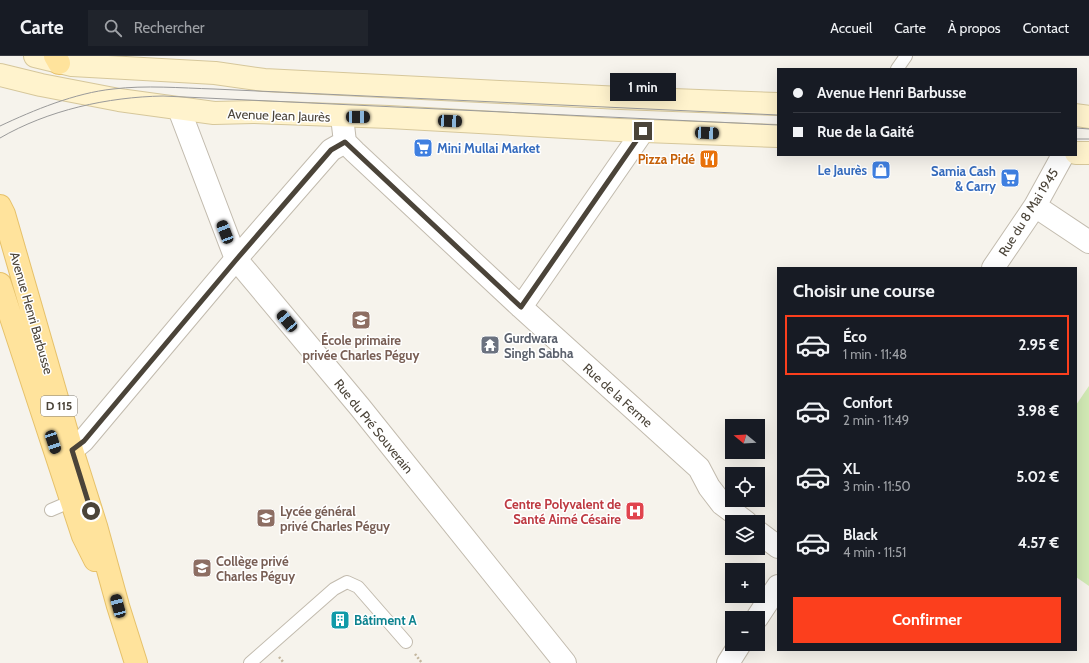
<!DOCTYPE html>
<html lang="fr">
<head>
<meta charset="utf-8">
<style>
	:root { --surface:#171b24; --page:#20242c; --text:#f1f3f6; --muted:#9ea1a6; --line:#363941; --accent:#fc3f1d }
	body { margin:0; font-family:Cabin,sans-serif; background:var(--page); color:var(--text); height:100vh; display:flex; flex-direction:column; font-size:15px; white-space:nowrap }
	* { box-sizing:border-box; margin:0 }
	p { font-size:13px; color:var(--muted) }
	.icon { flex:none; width:22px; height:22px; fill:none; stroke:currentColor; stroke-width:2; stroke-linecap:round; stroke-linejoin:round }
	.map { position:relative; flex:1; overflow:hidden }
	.side { position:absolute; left:777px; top:211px; width:300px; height:384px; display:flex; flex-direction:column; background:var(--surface); border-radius:0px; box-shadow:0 4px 16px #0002 }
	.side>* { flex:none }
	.hud { position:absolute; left:777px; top:12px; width:300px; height:88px; border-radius:0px; box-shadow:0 4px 16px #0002; display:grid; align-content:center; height:88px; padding:0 16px; background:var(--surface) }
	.needle { width:26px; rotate:288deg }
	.tools { position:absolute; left:725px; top:363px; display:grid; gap:8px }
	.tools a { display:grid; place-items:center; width:40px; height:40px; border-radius:0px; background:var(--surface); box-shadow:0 4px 16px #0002; font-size:20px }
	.end { position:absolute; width:18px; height:18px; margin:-9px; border:5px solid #4b4439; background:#fff; box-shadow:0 0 0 2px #fff }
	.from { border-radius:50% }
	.bubble { position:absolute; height:28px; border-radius:0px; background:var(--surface); box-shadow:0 4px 16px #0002; font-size:13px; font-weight:800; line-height:28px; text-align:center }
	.car { position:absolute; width:12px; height:24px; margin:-12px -6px; border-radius:5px; box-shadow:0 0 3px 1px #0007; background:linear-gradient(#222 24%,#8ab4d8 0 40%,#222 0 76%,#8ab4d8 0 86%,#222 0) }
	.hud b { display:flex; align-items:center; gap:14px; height:38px; font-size:15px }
	.hud b+b { border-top:1px solid var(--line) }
	.hud i { width:10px; height:10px; background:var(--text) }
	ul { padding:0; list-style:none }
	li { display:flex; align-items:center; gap:12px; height:60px; margin:0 8px 6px; padding:0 8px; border:2px solid transparent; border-radius:0px }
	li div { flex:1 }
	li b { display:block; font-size:15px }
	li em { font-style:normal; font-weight:800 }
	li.on { border-color:var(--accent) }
	li>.icon { width:36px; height:36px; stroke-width:1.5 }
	h2 { padding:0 16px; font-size:18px; line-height:48px }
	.cta { display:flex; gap:8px; margin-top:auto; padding:8px 16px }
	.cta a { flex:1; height:46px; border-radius:0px; background:var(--accent); color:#fff; font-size:16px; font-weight:800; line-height:46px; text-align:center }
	header { display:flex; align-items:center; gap:24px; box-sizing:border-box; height:56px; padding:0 20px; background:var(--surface); border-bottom:1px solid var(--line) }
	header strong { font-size:19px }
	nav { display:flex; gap:22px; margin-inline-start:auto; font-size:14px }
	.search { width:280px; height:36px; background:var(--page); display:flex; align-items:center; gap:10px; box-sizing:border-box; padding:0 14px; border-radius:0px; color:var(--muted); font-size:15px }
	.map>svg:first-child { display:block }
	.green { fill:#d2eab5 }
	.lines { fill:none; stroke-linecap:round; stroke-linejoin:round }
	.lane-casing { stroke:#c2bbae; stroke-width:14 }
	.street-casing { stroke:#c2bbae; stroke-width:24 }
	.secondary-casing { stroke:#d6c79b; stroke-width:24 }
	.primary-casing { stroke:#e6c16a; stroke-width:24 }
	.path { stroke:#c4b79f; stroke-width:2.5; stroke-dasharray:2 2; stroke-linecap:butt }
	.lane { stroke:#fff; stroke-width:12 }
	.street { stroke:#fff; stroke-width:22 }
	.secondary { stroke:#fff3cd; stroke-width:22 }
	.primary { stroke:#ffe39c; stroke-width:22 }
	.tram { stroke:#9a9a9a; stroke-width:1 }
	.route { stroke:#4b4439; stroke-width:5 }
	.labels { text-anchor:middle; stroke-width:3; stroke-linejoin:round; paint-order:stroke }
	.shield { fill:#fff; stroke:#817c74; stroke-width:1 }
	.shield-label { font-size:12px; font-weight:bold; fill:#4b4439 }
	.street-label { font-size:13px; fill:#4b4439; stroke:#fff }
	.shop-label { font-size:13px; font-weight:bold; fill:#366cbe; stroke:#fff; text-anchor:end }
	.food-label { font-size:13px; font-weight:bold; fill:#c56008; stroke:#fff; text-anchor:end }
	.worship-label { font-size:13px; font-weight:bold; fill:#5b616d; stroke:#fff; text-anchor:start }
	.education-label { font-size:13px; font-weight:bold; fill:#785e54; stroke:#fff; text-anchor:start }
	.health-label { font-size:13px; font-weight:bold; fill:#be3a42; stroke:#fff; text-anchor:end }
	.culture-label { font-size:13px; font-weight:bold; fill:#0d838f; stroke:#fff; text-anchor:start }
</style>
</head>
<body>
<header>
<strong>Carte</strong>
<div class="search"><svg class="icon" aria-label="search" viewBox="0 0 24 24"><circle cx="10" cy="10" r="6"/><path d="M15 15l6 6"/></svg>Rechercher</div>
<nav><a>Accueil</a><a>Carte</a><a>À propos</a><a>Contact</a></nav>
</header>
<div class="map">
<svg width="1089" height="607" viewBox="0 0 1089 607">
	<rect width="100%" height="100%" fill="#f6f3ec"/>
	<path class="green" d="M1089,330V530L1076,521V349Z"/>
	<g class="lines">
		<g class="lane-casing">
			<path id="lane" d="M897,13L906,0
				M51,454L72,445
				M250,607L334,533L347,526L358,531L406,586"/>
		</g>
		<g class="street-casing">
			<path id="street" d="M179,53L236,203L359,350L565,607
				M342,61L345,86L355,96L521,251L699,412L709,431L722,448L746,466
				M1035,150L1089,186
				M993,212L1035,150L1063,99
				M521,251L643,75
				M72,394L83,385L236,203L331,94L345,86
				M758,476L778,491
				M757,562L778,530
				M728,607L740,588"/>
		</g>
		<g class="secondary-casing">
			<path id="secondary" d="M35,0L72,9L215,17L264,24L621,42L778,48
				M0,19L41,29L119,44L214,57L253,56L389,61L619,74L778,80
				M1076,59L1089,61
				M1076,97H1089"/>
		</g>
		<g class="primary-casing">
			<path id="primary" d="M55,0L59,7
				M0,150L4,158L72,394L96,470L118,550L136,607
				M0,228L83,480L95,504"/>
		</g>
		<path class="path" d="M415,598L422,607
			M279,601L284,607"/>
		<use href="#lane" class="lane"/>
		<use href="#street" class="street"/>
		<use href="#secondary" class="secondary"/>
		<use href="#primary" class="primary"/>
		<path class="tram" d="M0,70C34,54 75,37 113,33C146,29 180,32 214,33L778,59
			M1076,72L1089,73
			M0,82C48,54 108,41 163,40L778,69
			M1076,83H1089"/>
	</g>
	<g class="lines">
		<path class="route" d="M91,455L72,394L84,385L236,204L331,94L345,86L521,251L643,75"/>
	</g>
	<defs>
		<g id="supermarket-square" transform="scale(1)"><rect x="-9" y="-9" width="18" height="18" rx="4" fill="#3f7fe0" stroke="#fff"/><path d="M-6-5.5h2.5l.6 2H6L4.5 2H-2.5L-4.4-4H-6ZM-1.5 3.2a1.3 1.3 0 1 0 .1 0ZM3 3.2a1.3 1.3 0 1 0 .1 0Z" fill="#fff"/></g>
		<g id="restaurant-square" transform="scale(1)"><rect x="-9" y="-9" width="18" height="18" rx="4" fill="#e8710a" stroke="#fff"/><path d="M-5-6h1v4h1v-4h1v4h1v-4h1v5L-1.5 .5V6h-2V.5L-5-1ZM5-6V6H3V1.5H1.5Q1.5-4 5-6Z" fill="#fff"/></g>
		<g id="shop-square" transform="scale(1)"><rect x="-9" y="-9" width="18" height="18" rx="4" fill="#3f7fe0" stroke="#fff"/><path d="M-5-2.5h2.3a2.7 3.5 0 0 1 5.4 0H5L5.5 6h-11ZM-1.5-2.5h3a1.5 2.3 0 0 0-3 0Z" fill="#fff"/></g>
		<g id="school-square" transform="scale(1)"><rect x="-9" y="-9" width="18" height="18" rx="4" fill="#8d6e63" stroke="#fff"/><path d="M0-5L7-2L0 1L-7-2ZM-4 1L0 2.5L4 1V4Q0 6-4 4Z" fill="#fff"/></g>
		<g id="temple-square" transform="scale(1)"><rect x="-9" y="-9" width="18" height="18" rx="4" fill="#6b7280" stroke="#fff"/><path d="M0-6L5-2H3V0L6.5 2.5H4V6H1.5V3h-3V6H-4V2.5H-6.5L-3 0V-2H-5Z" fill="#fff"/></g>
		<g id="hospital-square" transform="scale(1)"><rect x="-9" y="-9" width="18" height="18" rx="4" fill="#e0444e" stroke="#fff"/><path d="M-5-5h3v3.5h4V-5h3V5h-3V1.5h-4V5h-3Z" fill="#fff"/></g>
		<g id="building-square" transform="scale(1)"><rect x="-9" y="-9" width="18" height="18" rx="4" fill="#0f9aa8" stroke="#fff"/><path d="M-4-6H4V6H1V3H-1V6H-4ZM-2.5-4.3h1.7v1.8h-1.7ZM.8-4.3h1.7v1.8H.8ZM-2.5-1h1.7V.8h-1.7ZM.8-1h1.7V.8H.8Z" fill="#fff"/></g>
	</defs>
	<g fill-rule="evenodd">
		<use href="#supermarket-square" x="423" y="92"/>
		<use href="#restaurant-square" x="709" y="103"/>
		<use href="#shop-square" x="881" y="114"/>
		<use href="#supermarket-square" x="1010" y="122"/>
		<use href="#school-square" x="361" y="264"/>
		<use href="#temple-square" x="490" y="289"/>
		<use href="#hospital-square" x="635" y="455"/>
		<use href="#school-square" x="266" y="462"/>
		<use href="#school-square" x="202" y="512"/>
		<use href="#building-square" x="340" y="564"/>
	</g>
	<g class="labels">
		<rect class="shield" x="41" y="340" width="36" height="20" rx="3"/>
		<g class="shield-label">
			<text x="59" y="354">D 115</text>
		</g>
		<g class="street-label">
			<text transform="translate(279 59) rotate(2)" y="5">Avenue Jean Jaurès</text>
			<text transform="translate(1028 156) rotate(-58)" y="5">Rue du 8 Mai 1945</text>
			<text transform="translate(32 257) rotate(74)" y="5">Avenue Henri Barbusse</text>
			<text transform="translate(618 339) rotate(42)" y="5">Rue de la Ferme</text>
			<text transform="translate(374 370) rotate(51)" y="5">Rue du Pré Souverain</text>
		</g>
		<g class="shop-label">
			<text x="437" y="97" text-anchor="start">Mini Mullai Market</text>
			<text x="867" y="119">Le Jaurès</text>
			<text x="996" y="120">Samia Cash<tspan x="996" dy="15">&amp; Carry</tspan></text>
		</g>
		<g class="food-label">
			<text x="695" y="108">Pizza Pidé</text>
		</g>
		<g class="worship-label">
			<text x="504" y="287">Gurdwara<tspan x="504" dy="15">Singh Sabha</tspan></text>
		</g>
		<g class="education-label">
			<text x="361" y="289" text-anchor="middle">École primaire<tspan x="361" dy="15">privée Charles Péguy</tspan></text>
			<text x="280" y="460">Lycée général<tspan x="280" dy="15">privé Charles Péguy</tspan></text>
			<text x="216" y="510">Collège privé<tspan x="216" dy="15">Charles Péguy</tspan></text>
		</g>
		<g class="health-label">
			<text x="621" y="453">Centre Polyvalent de<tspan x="621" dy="15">Santé Aimé Césaire</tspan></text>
		</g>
		<g class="culture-label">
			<text x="354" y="569">Bâtiment A</text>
		</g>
	</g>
</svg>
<div class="tools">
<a><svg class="needle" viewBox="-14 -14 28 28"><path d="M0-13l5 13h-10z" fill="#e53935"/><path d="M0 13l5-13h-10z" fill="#9ea1a6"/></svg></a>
<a><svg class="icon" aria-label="locate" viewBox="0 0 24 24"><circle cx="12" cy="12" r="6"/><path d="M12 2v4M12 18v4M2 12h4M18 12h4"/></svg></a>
<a><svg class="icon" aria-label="layers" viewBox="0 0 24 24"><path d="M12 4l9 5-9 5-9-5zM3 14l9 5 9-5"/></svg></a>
<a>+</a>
<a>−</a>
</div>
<i class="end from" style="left:91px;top:455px"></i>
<i class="end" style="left:643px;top:75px"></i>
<div class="bubble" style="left:610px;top:17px;width:66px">1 min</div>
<i class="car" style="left:358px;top:61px;rotate:91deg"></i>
<i class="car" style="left:450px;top:65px;rotate:93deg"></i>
<i class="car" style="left:707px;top:77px;rotate:93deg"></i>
<i class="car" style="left:225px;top:176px;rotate:339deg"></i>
<i class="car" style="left:287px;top:265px;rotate:320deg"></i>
<i class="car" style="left:53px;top:386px;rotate:162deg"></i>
<i class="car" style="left:118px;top:550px;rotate:345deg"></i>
<div class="hud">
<b><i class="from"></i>Avenue Henri Barbusse</b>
<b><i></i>Rue de la Gaité</b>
</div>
<section class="side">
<h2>Choisir une course</h2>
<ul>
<li class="on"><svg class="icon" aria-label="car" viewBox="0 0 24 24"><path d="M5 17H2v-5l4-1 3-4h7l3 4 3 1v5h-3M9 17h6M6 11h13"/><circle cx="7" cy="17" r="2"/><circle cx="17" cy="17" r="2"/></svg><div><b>Éco</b><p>1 min · 11:48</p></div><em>2.95 €</em></li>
<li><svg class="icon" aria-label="car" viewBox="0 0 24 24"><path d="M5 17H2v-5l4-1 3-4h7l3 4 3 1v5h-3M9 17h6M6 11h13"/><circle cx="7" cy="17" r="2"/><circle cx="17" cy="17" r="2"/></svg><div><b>Confort</b><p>2 min · 11:49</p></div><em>3.98 €</em></li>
<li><svg class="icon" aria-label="car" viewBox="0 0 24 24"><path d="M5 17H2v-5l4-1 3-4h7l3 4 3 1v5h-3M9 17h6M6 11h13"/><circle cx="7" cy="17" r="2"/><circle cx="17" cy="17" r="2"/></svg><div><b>XL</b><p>3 min · 11:50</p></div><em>5.02 €</em></li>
<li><svg class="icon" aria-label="car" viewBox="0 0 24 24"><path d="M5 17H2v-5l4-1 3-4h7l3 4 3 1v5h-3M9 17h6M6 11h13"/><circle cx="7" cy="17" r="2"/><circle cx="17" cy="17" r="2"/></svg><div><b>Black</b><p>4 min · 11:51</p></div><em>4.57 €</em></li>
</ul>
<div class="cta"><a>Confirmer</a></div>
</section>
</div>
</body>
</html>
